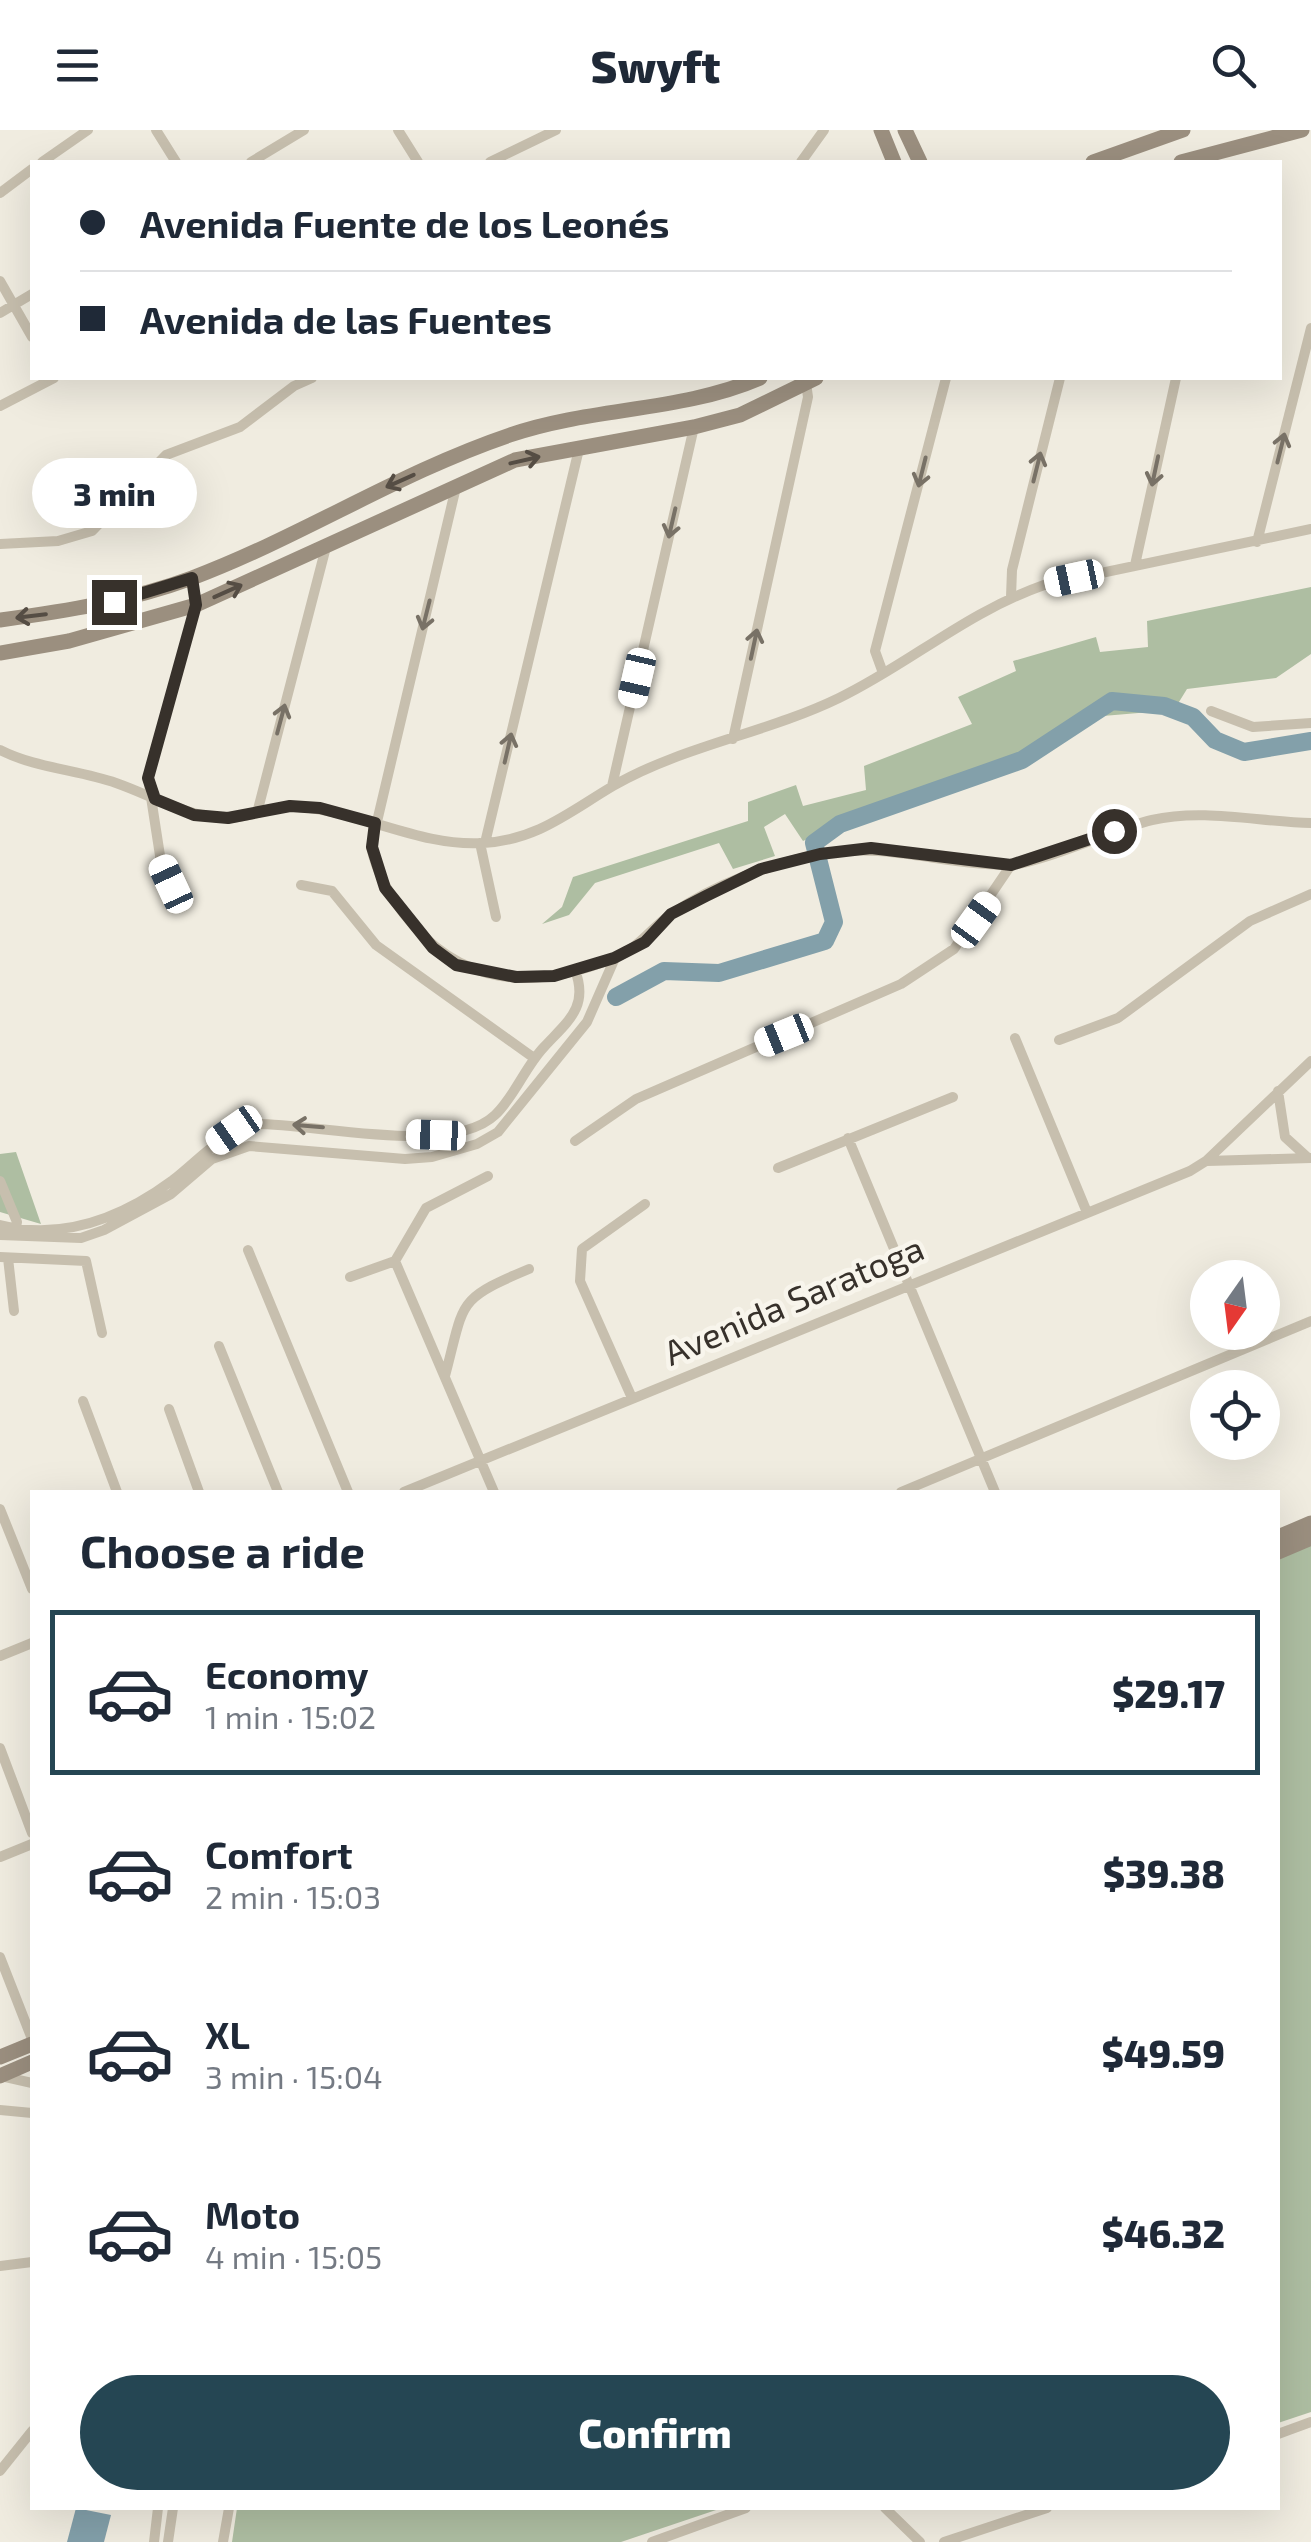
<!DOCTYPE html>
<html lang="en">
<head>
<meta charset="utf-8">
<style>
	:root { --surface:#fff; --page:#f2f2f3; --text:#1f2937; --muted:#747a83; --line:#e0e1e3; --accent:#254653 }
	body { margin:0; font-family:"Exo 2",sans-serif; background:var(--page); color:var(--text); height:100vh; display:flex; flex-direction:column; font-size:38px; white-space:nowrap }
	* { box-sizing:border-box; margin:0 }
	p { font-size:32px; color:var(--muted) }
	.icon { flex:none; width:55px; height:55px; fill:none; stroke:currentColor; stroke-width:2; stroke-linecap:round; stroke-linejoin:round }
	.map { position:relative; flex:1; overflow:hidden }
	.side { position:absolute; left:30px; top:1360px; width:1250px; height:1020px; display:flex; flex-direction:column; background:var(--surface); border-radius:0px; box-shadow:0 10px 40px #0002 }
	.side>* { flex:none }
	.banner { position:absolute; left:30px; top:30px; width:1252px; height:220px; border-radius:0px; box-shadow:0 10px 40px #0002; display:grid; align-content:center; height:220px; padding:0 50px; background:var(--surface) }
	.needle { width:65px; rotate:194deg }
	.controls { position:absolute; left:1190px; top:1130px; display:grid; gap:20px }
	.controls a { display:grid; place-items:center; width:90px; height:90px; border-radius:50%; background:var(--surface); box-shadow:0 10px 40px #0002; font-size:50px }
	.end { position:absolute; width:45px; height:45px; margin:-22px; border:12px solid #37312b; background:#fff; box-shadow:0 0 0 5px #fff }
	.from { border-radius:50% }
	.bubble { position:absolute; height:70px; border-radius:35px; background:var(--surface); box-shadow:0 10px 40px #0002; font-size:32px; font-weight:800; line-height:70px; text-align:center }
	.car { position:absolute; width:30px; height:60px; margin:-30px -15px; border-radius:12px; box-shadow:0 0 8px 2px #0007; background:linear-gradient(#fff 24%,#345 0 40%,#fff 0 76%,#345 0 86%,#fff 0) }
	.banner b { display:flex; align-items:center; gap:35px; height:95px; font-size:38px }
	.banner b+b { border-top:2px solid var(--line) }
	.banner i { width:25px; height:25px; background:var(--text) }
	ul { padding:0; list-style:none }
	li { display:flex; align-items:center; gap:30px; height:165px; margin:0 20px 15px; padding:0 30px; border:5px solid transparent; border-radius:0px }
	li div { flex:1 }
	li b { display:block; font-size:38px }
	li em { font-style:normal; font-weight:800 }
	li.current { border-color:var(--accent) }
	li>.icon { width:90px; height:90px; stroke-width:1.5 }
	h2 { padding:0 50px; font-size:45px; line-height:120px }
	.button { display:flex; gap:20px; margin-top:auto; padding:20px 50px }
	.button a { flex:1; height:115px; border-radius:60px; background:var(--accent); color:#fff; font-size:40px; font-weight:800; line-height:115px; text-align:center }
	header { display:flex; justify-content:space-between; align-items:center; height:130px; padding:0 50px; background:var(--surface); font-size:45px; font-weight:800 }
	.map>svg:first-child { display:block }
	.green { fill:#aebea2 }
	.water { fill:#83a0aa }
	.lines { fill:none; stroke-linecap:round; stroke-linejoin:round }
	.river { stroke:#83a0aa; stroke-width:18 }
	.street { stroke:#c7bfae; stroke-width:10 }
	.secondary { stroke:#9b8f7f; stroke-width:15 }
	.oneway { stroke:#787166 }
	.oneway2 { stroke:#554d44 }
	.route { stroke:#37312b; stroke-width:12 }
	.labels { text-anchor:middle; stroke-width:9; stroke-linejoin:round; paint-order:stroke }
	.street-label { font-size:35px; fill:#37312b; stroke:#f8f5ec }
</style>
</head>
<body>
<header><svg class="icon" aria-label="menu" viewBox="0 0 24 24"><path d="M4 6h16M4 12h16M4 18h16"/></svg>Swyft<svg class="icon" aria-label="search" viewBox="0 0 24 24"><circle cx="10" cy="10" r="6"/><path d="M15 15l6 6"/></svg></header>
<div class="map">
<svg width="1311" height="2412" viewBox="0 0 1311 2412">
	<rect width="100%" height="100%" fill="#f0ece0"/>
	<path class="green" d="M1311,457V524L1276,548L1187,559L1174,580L1091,587L1022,633L871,680L803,711L785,684L764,697L775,726L733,739L719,713L595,753L569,785L542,794L562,777L573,747L748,691V672L796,655L803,676L866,660L864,636L972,594L958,567L1016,541L1013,531L1096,507L1100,522L1148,517L1147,491Z
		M16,1022L41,1094L0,1082V1024Z
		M1311,1415V2282L1278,2293V1429Z
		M237,2378H722L621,2412H232Z"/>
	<path class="water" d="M76,2378L111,2385L104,2412H67Z"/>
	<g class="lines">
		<path class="river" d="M616,867L664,841L719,843L825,811L834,792L814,713L840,694L1022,630L1112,571L1164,576L1193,587L1215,610L1244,622L1311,611"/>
		<path class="street" d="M156,0L176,32
			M398,0L418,32
			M42,32L88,0
			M251,32L304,0
			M490,32L556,0
			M801,32L824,0
			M0,63L32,39
			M0,151L32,207
			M0,183L32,164
			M0,276L54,248
			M456,357L371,717C377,744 388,762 404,784C460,857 532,861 614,828C640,818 651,797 673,783C715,754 770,734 820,724C885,712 944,735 1008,735C1038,735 1116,698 1152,690C1203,678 1260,692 1311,693
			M1257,412L1311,198
			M0,414L58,411L92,401L166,325L240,297L294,256L312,248
			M1135,435L1176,248
			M1011,467L1012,440L1060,248
			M883,543L875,521L946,248
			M1211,581L1253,597L1311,593
			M733,609L808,267L806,253
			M0,620C35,638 79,640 116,653C153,666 185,686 224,688C249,689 273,675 298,677C362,681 419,717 483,713C537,710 569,682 613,656C682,616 767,603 839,568C911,533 965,483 1044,455L1311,399
			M612,656L694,297
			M257,683L326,417
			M480,713L496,787
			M485,713L579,319
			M301,755L332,761L376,815L534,928
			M184,769L161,732L148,648L196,475L192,448
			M1015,908L1086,1080
			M1059,910L1118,888L1250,791L1311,764
			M1278,961L1285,1007L1307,1027
			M848,1008L995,1362
			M575,1011L636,969L901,854L954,819L1011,735
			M1207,1031L1311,1028
			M778,1038L953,967
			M0,1051L17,1092L15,1102
			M0,1095C63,1111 123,1087 173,1050C201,1028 220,1004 255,994C315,993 451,1027 495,985C515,966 525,937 544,917C568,891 589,877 575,840
			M0,1105L81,1108L104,1100L171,1064L212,1029L249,1016L405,1029L432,1027L477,1014L498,1002L587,892L615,828
			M248,1120L348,1362
			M0,1127L86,1131L102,1203
			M8,1128L14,1181
			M395,1131L494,1362
			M395,1131L426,1078L488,1046
			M350,1147L395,1131
			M219,1216L278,1362
			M445,1246C465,1171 455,1170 529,1139
			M632,1268L580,1151L582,1119L645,1074
			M83,1271L117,1362
			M169,1279L199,1362
			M404,1362L1190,1041L1206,1031L1311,931
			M901,1362L1311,1191
			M0,1379L32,1459
			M0,1526L32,1513
			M0,1618L32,1703
			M0,1727L32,1714
			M0,1827L32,1909
			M0,1946L32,1953
			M0,1980L32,1983
			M0,2136L32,2132
			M1278,2304L1311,2292
			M0,2341L32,2301
			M885,2378L920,2412
			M154,2412L158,2378
			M168,2412L173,2378
			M223,2412L229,2378
			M652,2412L746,2378
			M944,2412L1047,2378"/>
		<path class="secondary" d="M881,0L894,32
			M905,0L920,32
			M1093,32L1183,0
			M1181,32L1302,0
			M0,490C66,481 130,471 192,448C301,407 400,342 510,305C592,277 681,282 760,248
			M0,523L69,511L196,475L515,330L694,297L740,285L816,248
			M1278,1407L1311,1393
			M1278,1422L1311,1408
			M0,1927L32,1914
			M0,1946L32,1932"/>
	</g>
	<defs><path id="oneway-shaft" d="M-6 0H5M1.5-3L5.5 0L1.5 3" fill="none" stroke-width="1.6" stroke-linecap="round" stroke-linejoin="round" transform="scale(2.5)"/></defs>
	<g class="oneway">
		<use href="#oneway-shaft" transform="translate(1281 318) rotate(-76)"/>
		<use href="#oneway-shaft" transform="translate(1037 337) rotate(-76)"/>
		<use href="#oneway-shaft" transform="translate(1155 341) rotate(102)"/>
		<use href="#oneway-shaft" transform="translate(922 342) rotate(104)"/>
		<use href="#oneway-shaft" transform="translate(672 393) rotate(103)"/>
		<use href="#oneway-shaft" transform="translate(426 485) rotate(104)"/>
		<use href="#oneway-shaft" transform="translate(754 514) rotate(-78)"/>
		<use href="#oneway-shaft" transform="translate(281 589) rotate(-75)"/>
		<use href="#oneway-shaft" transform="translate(508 618) rotate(-77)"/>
		<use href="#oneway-shaft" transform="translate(308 996) rotate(-175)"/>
	</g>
	<g class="oneway2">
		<use href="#oneway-shaft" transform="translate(525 330) rotate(-13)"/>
		<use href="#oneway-shaft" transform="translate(400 351) rotate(156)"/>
		<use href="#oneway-shaft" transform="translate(228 461) rotate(-24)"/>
		<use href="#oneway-shaft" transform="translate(31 486) rotate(173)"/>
	</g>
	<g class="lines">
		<path class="route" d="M114,472L192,448L196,475L148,648L155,669L194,685L228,688L290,676L320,678L375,693L372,717L385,758L433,818L456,835L516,847L554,846L614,828L645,812L671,784L706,766L761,739L820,724L871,718L1011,735L1114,701"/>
	</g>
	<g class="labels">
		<g class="street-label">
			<text transform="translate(794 1171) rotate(-23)" y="12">Avenida Saratoga</text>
		</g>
	</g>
</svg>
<div class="controls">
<a><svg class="needle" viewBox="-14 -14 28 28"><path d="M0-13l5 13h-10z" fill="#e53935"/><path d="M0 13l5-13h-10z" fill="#747a83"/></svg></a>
<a><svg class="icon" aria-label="locate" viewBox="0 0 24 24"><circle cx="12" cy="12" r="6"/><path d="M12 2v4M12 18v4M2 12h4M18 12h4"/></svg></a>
</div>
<i class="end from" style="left:1114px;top:701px"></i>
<i class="end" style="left:114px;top:472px"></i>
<div class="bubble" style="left:32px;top:328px;width:165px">3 min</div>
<i class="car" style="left:1074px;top:448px;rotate:258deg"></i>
<i class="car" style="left:637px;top:548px;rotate:193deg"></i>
<i class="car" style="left:171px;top:754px;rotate:335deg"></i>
<i class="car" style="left:976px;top:790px;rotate:36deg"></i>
<i class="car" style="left:784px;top:905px;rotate:248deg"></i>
<i class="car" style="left:234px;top:1000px;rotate:235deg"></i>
<i class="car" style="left:436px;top:1005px;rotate:272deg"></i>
<div class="banner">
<b><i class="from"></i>Avenida Fuente de los Leonés</b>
<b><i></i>Avenida de las Fuentes</b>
</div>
<section class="side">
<h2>Choose a ride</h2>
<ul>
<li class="current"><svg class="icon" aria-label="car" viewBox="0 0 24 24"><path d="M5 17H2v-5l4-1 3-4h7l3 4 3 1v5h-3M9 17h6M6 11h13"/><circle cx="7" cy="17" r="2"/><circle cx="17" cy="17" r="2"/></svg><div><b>Economy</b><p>1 min · 15:02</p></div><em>$29.17</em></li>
<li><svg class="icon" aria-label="car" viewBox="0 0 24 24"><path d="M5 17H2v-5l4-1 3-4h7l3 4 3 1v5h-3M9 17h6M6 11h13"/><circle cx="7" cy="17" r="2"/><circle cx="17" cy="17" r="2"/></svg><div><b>Comfort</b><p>2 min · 15:03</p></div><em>$39.38</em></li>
<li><svg class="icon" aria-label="car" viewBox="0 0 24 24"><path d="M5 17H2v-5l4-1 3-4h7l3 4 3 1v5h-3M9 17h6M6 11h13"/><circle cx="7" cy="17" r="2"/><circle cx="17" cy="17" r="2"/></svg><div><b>XL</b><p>3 min · 15:04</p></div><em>$49.59</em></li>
<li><svg class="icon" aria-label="car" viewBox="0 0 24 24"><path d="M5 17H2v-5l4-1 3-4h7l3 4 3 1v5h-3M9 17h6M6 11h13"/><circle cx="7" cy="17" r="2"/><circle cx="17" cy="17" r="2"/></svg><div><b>Moto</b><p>4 min · 15:05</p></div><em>$46.32</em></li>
</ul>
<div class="button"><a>Confirm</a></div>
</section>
</div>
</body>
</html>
